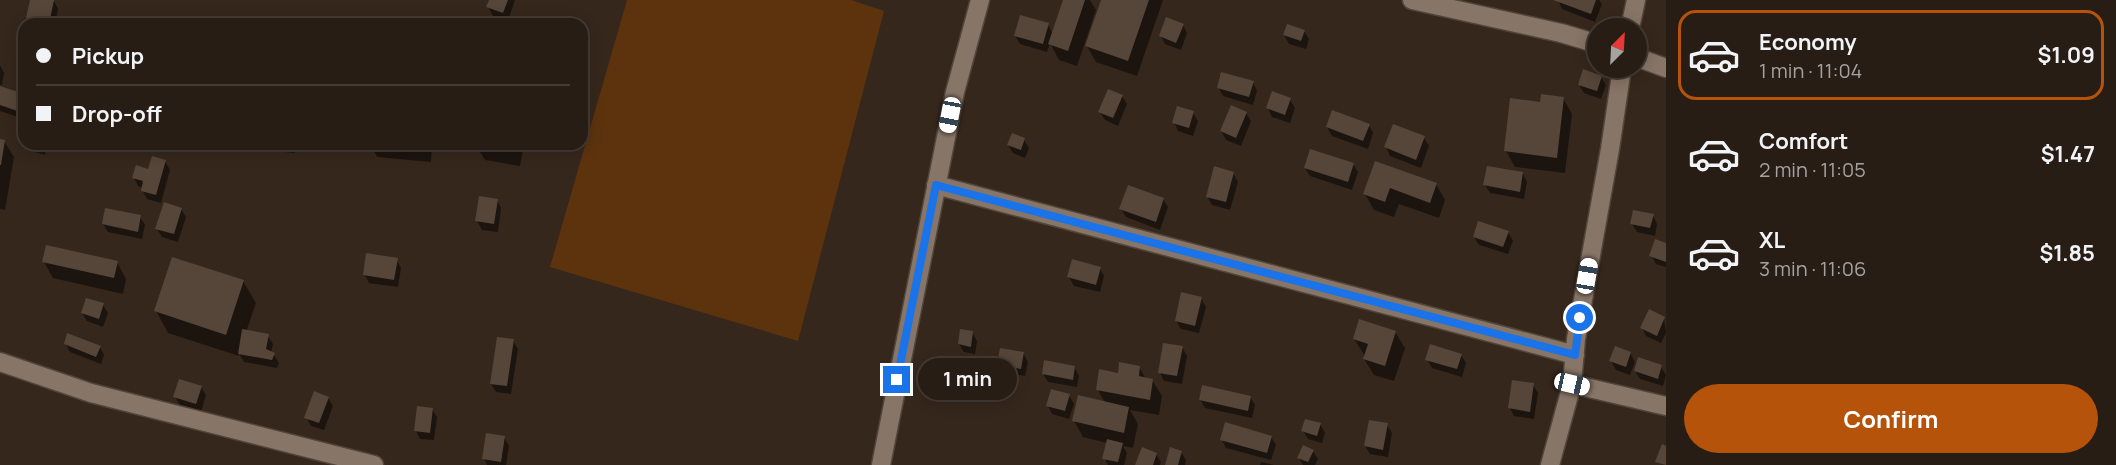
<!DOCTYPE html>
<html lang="en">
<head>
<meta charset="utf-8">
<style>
	:root { --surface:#281d15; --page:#30261e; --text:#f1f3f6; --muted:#a5a2a0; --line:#443b34; --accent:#b45309 }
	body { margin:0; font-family:Manrope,sans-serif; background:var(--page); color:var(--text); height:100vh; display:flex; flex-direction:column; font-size:22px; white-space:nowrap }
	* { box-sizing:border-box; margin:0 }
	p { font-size:20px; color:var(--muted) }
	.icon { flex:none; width:33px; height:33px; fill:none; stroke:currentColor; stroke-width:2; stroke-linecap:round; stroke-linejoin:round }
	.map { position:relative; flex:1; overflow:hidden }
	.side { display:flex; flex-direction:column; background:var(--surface); width:450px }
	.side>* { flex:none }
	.banner { position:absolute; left:18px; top:18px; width:570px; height:132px; border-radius:18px; box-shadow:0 3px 15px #0003,0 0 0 2px var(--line); display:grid; align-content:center; height:132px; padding:0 18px; background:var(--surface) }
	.needle { width:39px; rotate:24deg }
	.fabs { position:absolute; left:1587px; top:18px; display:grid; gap:12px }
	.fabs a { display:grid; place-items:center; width:60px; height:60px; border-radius:50%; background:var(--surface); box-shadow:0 3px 15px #0003,0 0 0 2px var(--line); font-size:30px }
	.end { position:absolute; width:27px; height:27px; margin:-14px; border:8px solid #1a73e8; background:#fff; box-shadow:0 0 0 3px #fff }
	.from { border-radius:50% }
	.bubble { position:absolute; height:42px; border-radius:21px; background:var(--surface); box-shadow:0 3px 15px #0003,0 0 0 2px var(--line); font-size:20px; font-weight:700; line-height:42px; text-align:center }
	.car { position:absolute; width:18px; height:36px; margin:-18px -9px; border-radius:8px; box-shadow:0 0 4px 2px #0007; background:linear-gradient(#fff 24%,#345 0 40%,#fff 0 76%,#345 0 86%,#fff 0) }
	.banner b { display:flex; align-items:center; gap:21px; height:57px; font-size:22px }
	.banner b+b { border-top:2px solid var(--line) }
	.banner i { width:15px; height:15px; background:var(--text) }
	ul { padding:10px 0 0; list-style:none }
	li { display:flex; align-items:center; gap:18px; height:90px; margin:0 12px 9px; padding:0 6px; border:3px solid transparent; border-radius:18px }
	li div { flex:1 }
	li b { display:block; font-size:22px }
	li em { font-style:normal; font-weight:700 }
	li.active { border-color:var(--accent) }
	li>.icon { width:54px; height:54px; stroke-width:1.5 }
	.action { display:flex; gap:12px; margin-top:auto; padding:12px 18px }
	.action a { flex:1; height:69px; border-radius:36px; background:var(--accent); color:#fff; font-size:24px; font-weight:700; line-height:69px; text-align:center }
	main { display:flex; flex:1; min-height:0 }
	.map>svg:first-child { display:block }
	.green { fill:#5c330d }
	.shadow { fill:#0007 }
	.building { fill:#564539 }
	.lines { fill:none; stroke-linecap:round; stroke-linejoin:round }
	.minor-casing { stroke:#51453a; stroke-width:21 }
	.minor { stroke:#877567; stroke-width:18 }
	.route { stroke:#1a73e8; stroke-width:8 }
</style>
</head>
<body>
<main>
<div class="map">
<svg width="1666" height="465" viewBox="0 0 1666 465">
	<rect width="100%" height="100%" fill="#36271c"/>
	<path class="green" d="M627,0H851L884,11L798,341L550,267Z"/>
	<path class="shadow" d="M32,0L54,1L58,9L55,24H31L27,18Z
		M491,0H515L508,21L493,16L488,7Z
		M1065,0H1090L1096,10L1077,66L1059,60L1050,43L1047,52L1020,44L1015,36L1048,25L1053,34Z
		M1103,0H1163L1137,76L1096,62L1087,46Z
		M1558,0H1599L1602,4L1595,22L1562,9Z
		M1183,25L1187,33L1181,50L1165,44L1161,36Z
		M1304,31L1309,39L1306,49L1289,44L1284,35Z
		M0,65L4,73L2,85H0Z
		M1601,77L1606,85L1601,99L1584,93L1579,85Z
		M1253,82L1257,91L1253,105L1223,96L1218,87Z
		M0,88L24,96V119L0,111Z
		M1122,96L1127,104L1118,126L1105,120L1100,112Z
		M1563,98L1572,114L1565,173L1515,167L1506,151Z
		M1290,100L1295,108L1290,123L1272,117L1268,108Z
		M1193,113L1198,121L1193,136L1178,131L1174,122Z
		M1246,113L1251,121L1241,146L1226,140L1221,131Z
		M1369,125L1373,133L1368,149L1332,136L1327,127Z
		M24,136V144H47L45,155L27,150L22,142Z
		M1424,138L1429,146L1421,168L1390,156L1386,147Z
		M0,140L4,141L14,157L5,210L0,209Z
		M1024,140L1029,148L1025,158L1013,153L1008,145Z
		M248,144H295V153L251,149Z
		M370,144H432L431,162L377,157Z
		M475,144H524L520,166L485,160Z
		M165,161L170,170L161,203L147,199L142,190L143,188L138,186L134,178Z
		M1376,163L1436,184L1445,200L1439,218L1399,204L1394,217L1374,210L1365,194Z
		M1353,164L1358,172L1352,190L1310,176L1305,168Z
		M1233,173L1238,182L1230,210L1212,205L1207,196Z
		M1523,174L1527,182L1524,199L1490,193L1485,185Z
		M1163,199L1168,207L1160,230L1126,217L1121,209Z
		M497,200L501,208L498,232L482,230L477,221Z
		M181,209L186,217L178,242L162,237L157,229Z
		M1653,215L1657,224L1655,236L1637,232L1632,224Z
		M140,217L145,225L142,239L108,232L103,224Z
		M1508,232L1513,241L1508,254L1479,245L1474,237Z
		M1666,244V267L1656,264L1651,255Z
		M397,260L401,268L398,287L369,283L365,275Z
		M44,262H117L126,279L123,294L53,278Z
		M1100,268L1104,276L1100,292L1074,286L1069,277Z
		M243,281L256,303L246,332L268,336L273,344L271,353L274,355L279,363L277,368L244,362L239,354V356L168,333L156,311Z
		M1201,298L1206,307L1199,333L1181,329L1176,321Z
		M103,305L108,313L103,327L87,321L82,313Z
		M1664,318L1666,333L1661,343L1646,336L1642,328Z
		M972,332L977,341L975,354L964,352L959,344Z
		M1395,332L1405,348L1394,381L1374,375L1364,359L1365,356L1354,339Z
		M513,341L518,349L511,394L496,392L491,384Z
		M65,343L100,347L104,355L101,364L70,352Z
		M1182,347L1187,356L1182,384L1164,381L1160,373Z
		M1023,353L1028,362L1025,376L1003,372L999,364Z
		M1630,353L1635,362L1630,375L1616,370L1611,361Z
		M1461,355L1466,363L1462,377L1432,368L1427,359Z
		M1074,367L1079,376L1077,387L1048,382L1043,374Z
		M1139,367L1146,379L1152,380L1162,396L1159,415L1130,410L1138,424L1133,448L1123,446L1127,453L1124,465H1108L1104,458L1107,443L1083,437L1074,421L1105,403L1098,390L1119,374Z
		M1661,367L1666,375L1663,386L1640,379L1635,371Z
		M1533,385L1538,393L1534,419L1514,416L1510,408Z
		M201,387L206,395L201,412L180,405L175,397Z
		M1069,395L1074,404L1069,419L1052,414L1048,406Z
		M1250,397L1255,405L1252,418L1205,408L1200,400Z
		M328,398L333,406L324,430L311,426L306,417Z
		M432,409L437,417L434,440L420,439L416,431Z
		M1320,424L1325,433L1322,443L1308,439L1303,431Z
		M1387,425L1392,433L1388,457L1370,454L1365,446Z
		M504,437L509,446L506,465H487L484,458Z
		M1271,437L1276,445L1271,460L1226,448L1222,440Z
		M1313,451L1318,459L1315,465H1303L1299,458Z
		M1181,452L1186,460L1185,465H1167Z
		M1156,454L1161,462L1160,465H1137Z
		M1261,462L1274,465H1260Z"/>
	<path class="building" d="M30,0H54L49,24L26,18Z
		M489,0H508L503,13L486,7Z
		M1063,0H1085L1068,51L1048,44Z
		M1101,0H1149L1128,61L1085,46Z
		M1553,0H1596L1591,14Z
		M1020,15L1049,23L1043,44L1014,36Z
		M1166,17L1184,24L1176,43L1159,36Z
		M1287,24L1305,30L1301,41L1283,35Z
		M1583,69L1602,76L1597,91L1578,85Z
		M1221,72L1254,81L1249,97L1217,88Z
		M0,86L24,94L23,113L0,105Z
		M1108,89L1123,95L1113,118L1098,112Z
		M1272,91L1291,98L1285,115L1266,108Z
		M1541,94L1564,97L1557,158L1504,151L1510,98L1540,102Z
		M1231,105L1247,112L1236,138L1220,131Z
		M1177,106L1194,111L1189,128L1172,123Z
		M1332,110L1370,124L1363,141L1326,127Z
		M1393,124L1425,136L1416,160L1384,147Z
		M1012,133L1025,138L1021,150L1007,145Z
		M0,139L5,140L1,165H0Z
		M479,144H513L512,151Z
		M1310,149L1354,163L1348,182L1304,168Z
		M152,156L166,160L156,195L141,191L143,181L132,178L136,165L148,169Z
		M1375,161L1437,183L1430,203L1390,188L1385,202L1363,194Z
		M1214,166L1234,172L1226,202L1206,197Z
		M1487,166L1523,172L1520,192L1483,185Z
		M1128,185L1164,198L1156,222L1119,209Z
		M479,196L498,199L494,224L475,221Z
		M164,202L182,208L174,234L155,229Z
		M105,208L141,215L138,232L102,224Z
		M1633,210L1654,214L1650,228L1630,224Z
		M1478,221L1509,231L1503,247L1473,237Z
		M1655,239L1666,243V262L1649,256Z
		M46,245L118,261L114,278L42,262Z
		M366,253L398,258L394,280L363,275Z
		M172,257L244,280L226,335L154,311Z
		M1072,259L1101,267L1096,285L1067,277Z
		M1181,292L1202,297L1195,326L1175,321Z
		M86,298L104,303L99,319L81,313Z
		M1649,309L1665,317L1657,336L1640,328Z
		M1359,319L1396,331L1385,366L1363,359L1368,344L1353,339Z
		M242,329L269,334L266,349L275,353L272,360L238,354Z
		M960,329L973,331L971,347L958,344Z
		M67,333L101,346L96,357L64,344Z
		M497,337L514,339L507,386L490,384Z
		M1163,343L1183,346L1177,376L1158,373Z
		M1430,344L1462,354L1457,369L1425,360Z
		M1615,346L1631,352L1626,367L1609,361Z
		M1000,348L1024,352L1021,369L997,364Z
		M1638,357L1662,365L1658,379L1634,371Z
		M1044,360L1075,366L1073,380L1042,374Z
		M1119,362L1140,366L1139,376L1153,379L1150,400L1096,390L1099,369L1118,373Z
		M179,379L202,386L196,404L173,397Z
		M1512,380L1534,383L1530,412L1508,408Z
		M1202,385L1251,396L1248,411L1199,400Z
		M1051,389L1070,394L1065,411L1046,406Z
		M314,391L329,397L319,423L304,418Z
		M1078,395L1129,407L1124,433L1072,421Z
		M417,406L433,408L430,433L414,431Z
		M1305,419L1321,423L1317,436L1301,431Z
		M1369,420L1388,423L1383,450L1364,446Z
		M1225,422L1272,436L1267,453L1220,440Z
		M486,433L505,436L501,462L482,459Z
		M1107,439L1123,443L1118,462L1102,459Z
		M1662,444L1666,446V465L1655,462Z
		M1303,445L1314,450L1308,462L1297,458Z
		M1142,447L1157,453L1153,465H1135Z
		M1170,447L1182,451L1178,465H1165Z"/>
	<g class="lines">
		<g class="minor-casing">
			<path id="minor" d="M1412,0L1561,33L1598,44
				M1630,28L1636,0
				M1636,57L1666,68
				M936,185L1575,355
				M0,362L91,393L374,465
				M1572,384L1666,406
				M881,465L955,92L980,0
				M1550,465L1572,384L1576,339L1610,149L1622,68"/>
		</g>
		<use href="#minor" class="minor"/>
	</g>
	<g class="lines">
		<path class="route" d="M897,380L936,185L1575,355L1580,318"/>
	</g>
</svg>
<div class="fabs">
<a><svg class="needle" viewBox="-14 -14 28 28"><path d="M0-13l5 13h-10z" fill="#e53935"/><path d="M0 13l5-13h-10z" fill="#a5a2a0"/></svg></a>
</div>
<i class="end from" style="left:1580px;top:318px"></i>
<i class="end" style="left:897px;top:380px"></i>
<div class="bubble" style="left:918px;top:358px;width:99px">1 min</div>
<i class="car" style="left:950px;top:115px;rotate:191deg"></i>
<i class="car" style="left:1587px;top:276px;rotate:10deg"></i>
<i class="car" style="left:1572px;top:384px;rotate:103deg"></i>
<div class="banner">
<b><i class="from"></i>Pickup</b>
<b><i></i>Drop-off</b>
</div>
</div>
<section class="side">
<ul>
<li class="active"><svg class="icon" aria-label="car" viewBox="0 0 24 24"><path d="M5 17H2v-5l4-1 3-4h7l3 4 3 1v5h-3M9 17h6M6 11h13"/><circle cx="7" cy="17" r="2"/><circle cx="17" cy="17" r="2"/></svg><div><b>Economy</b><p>1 min · 11:04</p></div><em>$1.09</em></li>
<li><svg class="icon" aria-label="car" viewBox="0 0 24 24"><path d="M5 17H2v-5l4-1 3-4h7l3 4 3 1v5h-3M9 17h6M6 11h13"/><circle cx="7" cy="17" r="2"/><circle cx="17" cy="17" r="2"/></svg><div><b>Comfort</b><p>2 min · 11:05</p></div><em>$1.47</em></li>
<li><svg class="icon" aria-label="car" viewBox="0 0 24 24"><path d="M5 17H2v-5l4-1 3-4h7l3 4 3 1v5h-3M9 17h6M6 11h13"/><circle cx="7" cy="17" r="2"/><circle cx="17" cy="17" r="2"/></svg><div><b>XL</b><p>3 min · 11:06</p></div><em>$1.85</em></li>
</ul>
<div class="action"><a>Confirm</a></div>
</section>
</main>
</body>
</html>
